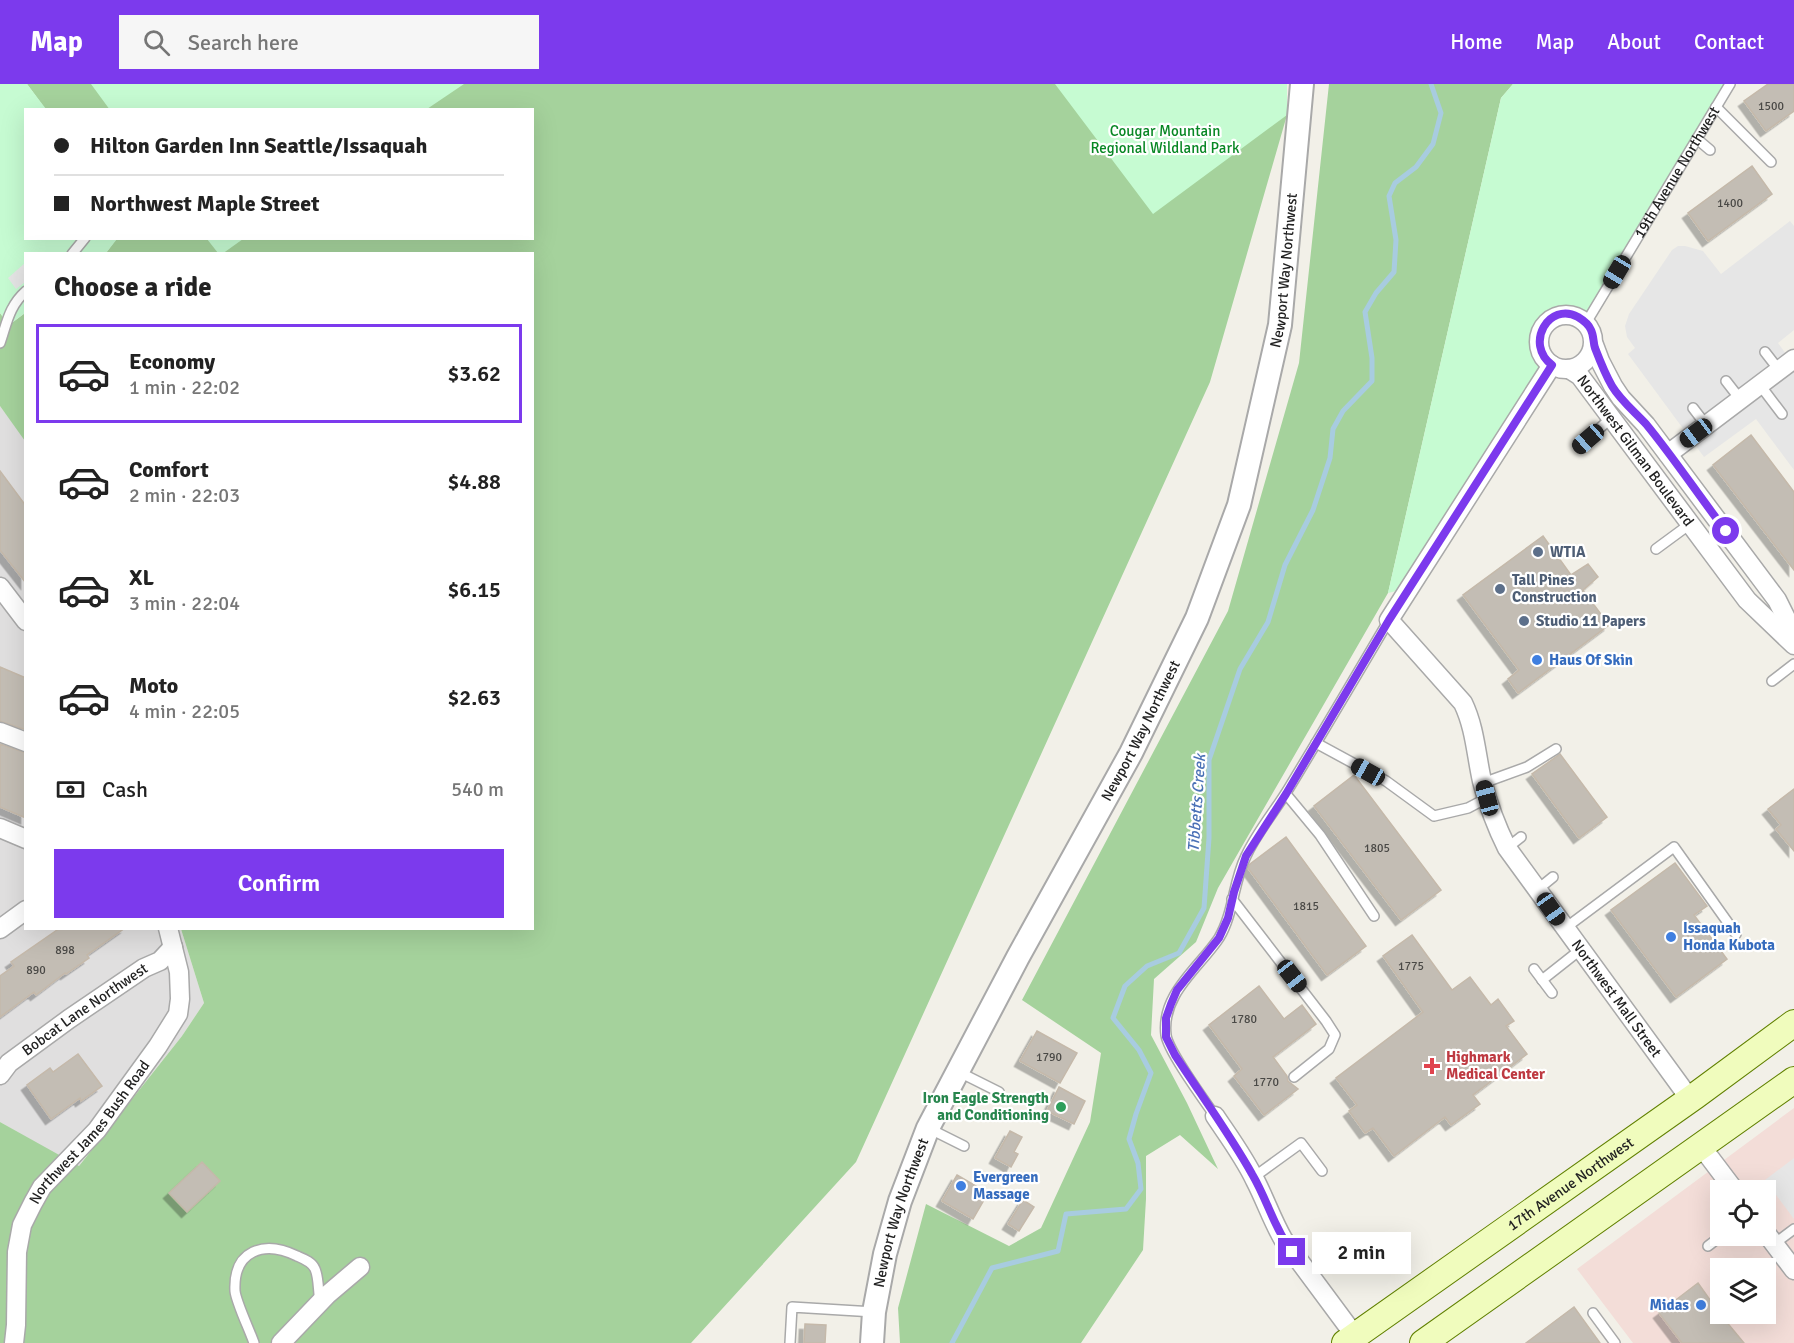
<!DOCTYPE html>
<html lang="en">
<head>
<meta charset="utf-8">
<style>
	:root { --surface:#fff; --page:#f6f6f6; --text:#222; --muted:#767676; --line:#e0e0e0; --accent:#7c3aed }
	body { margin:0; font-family:Signika,sans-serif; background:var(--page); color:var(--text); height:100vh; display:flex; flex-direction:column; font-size:22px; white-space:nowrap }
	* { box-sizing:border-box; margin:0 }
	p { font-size:20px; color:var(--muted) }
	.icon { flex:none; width:33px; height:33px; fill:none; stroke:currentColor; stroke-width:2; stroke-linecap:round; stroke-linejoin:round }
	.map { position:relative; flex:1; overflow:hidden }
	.side { position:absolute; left:24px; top:168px; width:510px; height:678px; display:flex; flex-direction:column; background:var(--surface); border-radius:0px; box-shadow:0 6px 24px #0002 }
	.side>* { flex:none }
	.hud { position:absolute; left:24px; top:24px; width:510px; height:132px; border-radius:0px; box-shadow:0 6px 24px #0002; display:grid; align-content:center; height:132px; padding:0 30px; background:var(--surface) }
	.buttons { position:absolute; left:1710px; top:1096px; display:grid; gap:12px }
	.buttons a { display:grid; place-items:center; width:66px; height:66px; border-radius:0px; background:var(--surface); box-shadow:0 6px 24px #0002; font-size:30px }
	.end { position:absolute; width:27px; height:27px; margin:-14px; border:8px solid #7c3aed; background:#fff; box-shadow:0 0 0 3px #fff }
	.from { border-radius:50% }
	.bubble { position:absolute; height:42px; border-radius:0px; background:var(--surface); box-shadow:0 6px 24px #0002; font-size:20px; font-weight:600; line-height:42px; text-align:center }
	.car { position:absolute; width:18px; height:36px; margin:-18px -9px; border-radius:8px; box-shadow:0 0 4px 2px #0007; background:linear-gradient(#222 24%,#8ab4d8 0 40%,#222 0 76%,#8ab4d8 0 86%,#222 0) }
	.hud b { display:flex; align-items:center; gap:21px; height:57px; font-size:22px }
	.hud b+b { border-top:2px solid var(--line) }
	.hud i { width:15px; height:15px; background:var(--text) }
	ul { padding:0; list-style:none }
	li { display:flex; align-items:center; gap:18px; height:99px; margin:0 12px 9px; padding:0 18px; border:3px solid transparent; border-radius:0px }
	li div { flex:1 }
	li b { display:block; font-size:22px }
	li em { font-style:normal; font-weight:600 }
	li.selected { border-color:var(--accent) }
	li>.icon { width:54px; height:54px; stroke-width:1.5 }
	h2 { padding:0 30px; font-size:27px; line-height:72px }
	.pay { display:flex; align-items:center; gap:15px; height:66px; padding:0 30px; font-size:22px }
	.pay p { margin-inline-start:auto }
	.action { display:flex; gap:12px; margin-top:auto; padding:12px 30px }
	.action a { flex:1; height:69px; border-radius:0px; background:var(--accent); color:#fff; font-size:24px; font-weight:600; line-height:69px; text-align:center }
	header { display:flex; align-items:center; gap:36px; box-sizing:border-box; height:84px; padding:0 30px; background:var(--accent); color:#fff }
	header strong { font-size:28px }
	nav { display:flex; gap:33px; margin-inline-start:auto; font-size:21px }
	.search { width:420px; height:54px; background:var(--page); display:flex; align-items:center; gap:15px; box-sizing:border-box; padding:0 21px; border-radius:0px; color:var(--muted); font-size:22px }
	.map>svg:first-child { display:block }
	.residential { fill:#e0dfdf }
	.commercial { fill:#f3ddd8; fill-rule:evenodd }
	.forest { fill:#a5d29c }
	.park { fill:#c6fbd2 }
	.parking { fill:#e6e6e6 }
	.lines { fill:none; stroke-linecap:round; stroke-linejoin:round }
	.stream { stroke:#a8cce0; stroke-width:5 }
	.building { fill:#c3bdb4; stroke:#c5b9aa; stroke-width:1.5; filter:url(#shadow) }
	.service-casing { stroke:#a9a9a9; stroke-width:12 }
	.minor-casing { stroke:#a9a9a9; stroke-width:21 }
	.tertiary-casing { stroke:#a9a9a9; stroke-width:26 }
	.secondary-casing { stroke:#618001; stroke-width:28 }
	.service { stroke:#fff; stroke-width:9 }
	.minor { stroke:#fff; stroke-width:18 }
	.tertiary { stroke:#fff; stroke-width:22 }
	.secondary { stroke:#f0fcbd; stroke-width:26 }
	.route { stroke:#7c3aed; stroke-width:8 }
	.service-dot { fill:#5c6f8a; stroke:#fff; stroke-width:2 }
	.shop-dot { fill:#3f7fe0; stroke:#fff; stroke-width:2 }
	.health-dot { fill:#e0444e; stroke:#fff; stroke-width:2 }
	.leisure-dot { fill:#2e9e5b; stroke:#fff; stroke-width:2 }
	.labels { text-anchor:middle; stroke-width:4.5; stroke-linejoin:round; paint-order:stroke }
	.number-label { font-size:12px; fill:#4a4946 }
	.park-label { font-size:15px; fill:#088724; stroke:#fff }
	.street-label { font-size:15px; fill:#222; stroke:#fff }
	.service-label { font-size:15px; font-weight:bold; fill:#4e5e75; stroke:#fff; text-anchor:start }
	.shop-label { font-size:15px; font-weight:bold; fill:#366cbe; stroke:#fff; text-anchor:start }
	.health-label { font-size:15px; font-weight:bold; fill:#be3a42; stroke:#fff; text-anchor:start }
	.leisure-label { font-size:15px; font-weight:bold; fill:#27864d; stroke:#fff; text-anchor:end }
	.water-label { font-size:16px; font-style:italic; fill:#4a71b6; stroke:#fff }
</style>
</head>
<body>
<header>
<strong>Map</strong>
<div class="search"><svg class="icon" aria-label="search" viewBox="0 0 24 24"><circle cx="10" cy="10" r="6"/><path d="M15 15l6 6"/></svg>Search here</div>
<nav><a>Home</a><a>Map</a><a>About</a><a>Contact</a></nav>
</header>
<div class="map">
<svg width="1794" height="1259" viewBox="0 0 1794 1259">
	<defs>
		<filter id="shadow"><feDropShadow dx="-5.5" dy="5.5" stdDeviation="0" flood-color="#0004"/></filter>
	</defs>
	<rect width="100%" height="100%" fill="#f2f0e8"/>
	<path class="residential" d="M0,322L26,357V844L181,845L204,919L182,952L78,1083L0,1038Z"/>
	<path class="commercial" d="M1794,1024V1259H1633L1577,1185ZM1720,1107H1766V1152H1720ZM1720,1185H1766V1230H1720Z"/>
	<path class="forest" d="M27,0H1287V31L1210,298L856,1078L691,1259H0V1038L79,1082L182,952L204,919L181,845L532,844V170L106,169L117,154H532V26H46Z
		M1329,0H1513L1501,14L1388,509L1218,804L1196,858L1154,895L1151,951L1187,1019L1218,1085L1180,1051L1146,1072V1115L1143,1166L1081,1259H900L898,1224L926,1120L1009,1162L1041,1144L1090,1038L1101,969L1022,916L1228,527L1299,279Z
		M0,229L9,241L25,229V357L0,322Z"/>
	<path class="park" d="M0,0H27L46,25L26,26V154L117,155L106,169L26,170L25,229L9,241L0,229Z
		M91,0H464L427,25L110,26Z
		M1055,0H1287V31L1153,130Z
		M1513,0H1730L1586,239C1556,216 1524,249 1548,278L1409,504L1388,509L1501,14Z
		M207,155H243L222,170L218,169Z"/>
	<path class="parking" d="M1790,137L1794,142V246L1778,259L1794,281V386L1756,335L1704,373L1628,270L1635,264L1627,253L1625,242L1629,230L1672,166L1678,162H1685L1703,167L1721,190Z
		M25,179V198L16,205L8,194Z
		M1794,1074V1135L1765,1096Z"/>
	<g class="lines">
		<path class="stream" d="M952,1259L992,1184L1058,1167L1066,1130L1126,1125L1141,1105L1138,1079L1129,1055L1136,1030L1151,989L1139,966L1113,934L1125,902L1147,882L1179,869L1204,824L1209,754V676L1240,585L1268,538L1285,481L1313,426L1330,374L1333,345L1343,327L1372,297V274L1365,228L1376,209L1394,188L1396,156L1389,112L1395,99L1416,83L1433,60L1441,29L1431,0"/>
	</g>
	<path class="building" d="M1768,0H1794V27L1766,47L1744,17Z
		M1752,82L1772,110L1708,157L1688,129Z
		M1751,351L1794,408V486L1713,381Z
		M0,387L26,422V499L0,466Z
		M1543,452L1571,491L1588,480L1598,493L1583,506L1609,541L1518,609L1508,595L1519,586L1463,511Z
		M0,583L26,594V646L0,637Z
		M0,660L26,669V734L0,723Z
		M1560,670L1607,733L1579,754L1532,690Z
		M1354,691L1441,806L1401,836L1314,722Z
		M1794,705V767L1776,745L1781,741L1768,725Z
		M1286,753L1366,862L1327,891L1248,784L1250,780Z
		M1675,779L1707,822L1694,831L1727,875L1676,913L1611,826Z
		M60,844H125L87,871L89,874L66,890L65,889L36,911L34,908L0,933V892L14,882L11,878Z
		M1412,851L1452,906L1470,893L1491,921L1498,915L1514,937L1506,942L1527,970L1473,1011L1480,1020L1451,1041L1445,1033L1394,1072L1373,1044L1365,1049L1349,1027L1357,1021L1336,994L1423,928L1383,872Z
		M1259,902L1284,935L1302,921L1316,940L1273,973L1287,992L1288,997L1298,1005L1264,1031L1234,992L1242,985L1209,941Z
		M1037,947L1077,969L1060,999L1020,977Z
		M78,970L102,1002L81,1017L80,1014L51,1035L27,1001L50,984L53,988Z
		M1059,1003L1085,1017L1074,1040L1047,1027Z
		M1010,1047L1022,1053L1014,1068L1018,1070L1011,1083L995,1074Z
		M202,1078L220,1097L187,1128L169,1109Z
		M957,1091L988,1109L973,1135L942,1117Z
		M1023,1116L1034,1123L1019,1147L1008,1140Z
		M1698,1199L1720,1230L1744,1259H1682L1659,1229Z
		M1574,1223L1600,1259H1526Z
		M805,1240L826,1241L825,1259H804Z"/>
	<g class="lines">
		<g class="service-casing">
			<g id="service">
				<path d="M1716,23L1771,78"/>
				<path d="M1697,55L1710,66"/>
				<path d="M72,170L85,154"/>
				<path id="s1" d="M1586,239L1730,0"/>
				<path d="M0,259C7,239 9,222 26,207"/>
				<path d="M1765,268L1779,286"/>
				<path d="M1726,297L1740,315"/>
				<path d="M1760,301L1782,330"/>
				<path d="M1693,324L1706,341"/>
				<path d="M1579,363L1611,334"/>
				<path d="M1656,465L1690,440"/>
				<path d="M1772,597L1794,580"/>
				<path d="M1316,659L1386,697L1434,732L1468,724L1487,714"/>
				<path d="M1483,699L1527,683L1556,665"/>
				<path d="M1286,710L1320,751L1374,832"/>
				<path d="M1507,764L1521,753"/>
				<path d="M1537,806L1553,793"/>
				<path d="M1232,815L1326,937L1335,951L1329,965L1294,993"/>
				<path d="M1564,845L1674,763L1736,850"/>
				<path d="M1534,885L1552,909"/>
				<path d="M1542,896L1580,866"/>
				<path d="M959,988L999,1008"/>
				<path d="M1215,1032C1204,1016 1168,967 1166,951C1161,910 1199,884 1219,854C1234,829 1233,798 1246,772C1257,748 1275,727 1289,704C1323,648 1356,592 1389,536"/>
				<path d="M928,1044L964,1062"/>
				<path d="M1254,1093L1301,1059L1322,1087"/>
				<path d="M1774,1160L1794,1145"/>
				<path d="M1708,1162L1721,1152"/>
				<path d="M1593,1229L1615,1259"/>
				<path d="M254,1259C250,1247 236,1218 235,1207C233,1166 264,1156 297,1172C304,1175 312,1178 315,1185C319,1194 318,1208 320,1217"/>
				<path d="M790,1259L792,1223L874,1228"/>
			</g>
		</g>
		<g class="minor-casing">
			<g id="minor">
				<circle cx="1566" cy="258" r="27"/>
				<path d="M1594,261L1600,277L1613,302L1621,314L1646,341L1777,516L1794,550"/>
				<path id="s2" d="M1552,281L1389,536L1463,619C1475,644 1476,670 1482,697C1488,720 1496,742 1507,764L1690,1015"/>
				<path id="s3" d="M1569,285L1580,292L1747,516L1794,561"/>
				<path d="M1668,370L1794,275"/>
				<path d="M0,503L26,537"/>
				<path d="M0,648L26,658"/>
				<path d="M0,744L26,755"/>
				<path d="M0,845L26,826"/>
				<path id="s4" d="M0,991L9,979L69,935L144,884L160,877L173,863"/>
				<path d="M1215,1032C1229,1053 1244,1073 1255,1096C1265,1115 1272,1136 1283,1155L1355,1252"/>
				<path d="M1701,1062L1735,1107"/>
				<path d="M1766,1149L1794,1186"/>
				<path id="s5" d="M14,1259L16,1241L17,1168L22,1141L33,1119L42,1103L97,1046L158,962L178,930L180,915L179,888L168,844"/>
				<path d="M281,1259L327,1211L360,1183"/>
			</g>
		</g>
		<g class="tertiary-casing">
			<g id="tertiary">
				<path id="s6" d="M872,1259L874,1228L885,1170L900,1117L928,1044L1018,873L1131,669L1197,534L1239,421L1280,241L1302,0"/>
			</g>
		</g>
		<g class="secondary-casing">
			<g id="secondary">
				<path id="s7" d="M1345,1259L1695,1012L1794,939"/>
				<path d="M1423,1259L1794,996"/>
			</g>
		</g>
		<use href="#service" class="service"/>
		<use href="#minor" class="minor"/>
		<use href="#tertiary" class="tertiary"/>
		<use href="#secondary" class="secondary"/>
	</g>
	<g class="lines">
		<path class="route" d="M1292,1168C1273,1142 1268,1117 1252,1090C1229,1049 1201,1011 1175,971L1166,953V934L1171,920L1177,906L1219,854L1228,834L1234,808L1246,772L1286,710L1389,536L1552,281C1524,260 1549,217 1578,233C1583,236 1589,241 1591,246C1594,252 1593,258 1595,264C1600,277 1605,290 1612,302C1621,317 1634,327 1646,340C1674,374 1699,412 1726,447"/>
	</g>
	<g class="service-dot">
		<circle cx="1538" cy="468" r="6"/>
		<circle cx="1500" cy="505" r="6"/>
		<circle cx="1524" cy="537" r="6"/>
	</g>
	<g class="shop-dot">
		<circle cx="1537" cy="576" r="6"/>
		<circle cx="1671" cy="853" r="6"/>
		<circle cx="961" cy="1102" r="6"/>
		<circle cx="1701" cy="1221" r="6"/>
	</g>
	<path class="health-dot" d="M1429 973h6v6h6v6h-6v6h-6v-6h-6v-6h6z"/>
	<circle class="leisure-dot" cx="1061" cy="1023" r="6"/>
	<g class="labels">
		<g class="number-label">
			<text x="1771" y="26">1500</text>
			<text x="1730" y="123">1400</text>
			<text x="1377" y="768">1805</text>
			<text x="1306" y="826">1815</text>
			<text x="65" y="870">898</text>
			<text x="1411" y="886">1775</text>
			<text x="36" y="890">890</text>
			<text x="1244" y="939">1780</text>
			<text x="1049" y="977">1790</text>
			<text x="1266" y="1002">1770</text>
		</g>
		<g class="park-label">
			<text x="1165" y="52">Cougar Mountain<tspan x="1165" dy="17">Regional Wildland Park</tspan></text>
		</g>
		<g class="street-label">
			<text dy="5" stroke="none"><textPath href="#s1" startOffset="176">19th Avenue Northwest</textPath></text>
			<text dy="5" stroke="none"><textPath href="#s6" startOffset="1160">Newport Way Northwest</textPath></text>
			<text dy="5" stroke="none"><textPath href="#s3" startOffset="106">Northwest Gilman Boulevard</textPath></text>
			<text dy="5" stroke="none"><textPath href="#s6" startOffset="674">Newport Way Northwest</textPath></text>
			<text dy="5" stroke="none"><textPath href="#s2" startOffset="752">Northwest Mall Street</textPath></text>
			<text dy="5" stroke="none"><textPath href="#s4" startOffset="108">Bobcat Lane Northwest</textPath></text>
			<text dy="5" stroke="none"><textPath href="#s5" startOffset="234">Northwest James Bush Road</textPath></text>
			<text dy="5" stroke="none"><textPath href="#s7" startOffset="276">17th Avenue Northwest</textPath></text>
			<text dy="5" stroke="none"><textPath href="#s6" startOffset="134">Newport Way Northwest</textPath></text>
		</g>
		<g class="service-label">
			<text x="1550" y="473">WTIA</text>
			<text x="1512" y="501">Tall Pines<tspan x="1512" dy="17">Construction</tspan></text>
			<text x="1536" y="542">Studio 11 Papers</text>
		</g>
		<g class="shop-label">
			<text x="1549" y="581">Haus Of Skin</text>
			<text x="1683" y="849">Issaquah<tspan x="1683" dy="17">Honda Kubota</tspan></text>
			<text x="973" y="1098">Evergreen<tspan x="973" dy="17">Massage</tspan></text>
			<text x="1689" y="1226" text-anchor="end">Midas</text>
		</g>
		<g class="health-label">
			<text x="1446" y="978">Highmark<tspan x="1446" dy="17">Medical Center</tspan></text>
		</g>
		<g class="leisure-label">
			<text x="1049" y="1019">Iron Eagle Strength<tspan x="1049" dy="17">and Conditioning</tspan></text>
		</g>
		<g class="water-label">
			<text transform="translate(1196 719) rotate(-86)" y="6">Tibbetts Creek</text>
		</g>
	</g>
</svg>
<div class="buttons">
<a><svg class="icon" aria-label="locate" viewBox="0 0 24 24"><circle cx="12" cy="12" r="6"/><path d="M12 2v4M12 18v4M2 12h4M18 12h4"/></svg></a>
<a><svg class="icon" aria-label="layers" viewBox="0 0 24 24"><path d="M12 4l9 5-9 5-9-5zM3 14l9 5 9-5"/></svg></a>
</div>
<i class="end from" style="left:1726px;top:447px"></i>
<i class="end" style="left:1292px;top:1168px"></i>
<div class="bubble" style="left:1312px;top:1148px;width:99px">2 min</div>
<i class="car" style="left:1617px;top:188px;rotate:211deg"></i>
<i class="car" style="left:1696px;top:349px;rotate:233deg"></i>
<i class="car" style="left:1588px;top:355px;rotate:229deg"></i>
<i class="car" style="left:1368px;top:688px;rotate:299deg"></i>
<i class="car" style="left:1487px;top:714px;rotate:345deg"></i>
<i class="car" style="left:1551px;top:825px;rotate:145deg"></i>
<i class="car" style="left:1292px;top:892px;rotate:142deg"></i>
<div class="hud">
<b><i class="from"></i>Hilton Garden Inn Seattle/Issaquah</b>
<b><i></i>Northwest Maple Street</b>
</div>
<section class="side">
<h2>Choose a ride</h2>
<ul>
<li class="selected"><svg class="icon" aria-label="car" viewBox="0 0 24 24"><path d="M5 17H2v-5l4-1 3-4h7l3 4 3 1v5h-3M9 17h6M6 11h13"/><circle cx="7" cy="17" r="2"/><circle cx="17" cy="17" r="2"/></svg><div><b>Economy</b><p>1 min · 22:02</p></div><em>$3.62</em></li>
<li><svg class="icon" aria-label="car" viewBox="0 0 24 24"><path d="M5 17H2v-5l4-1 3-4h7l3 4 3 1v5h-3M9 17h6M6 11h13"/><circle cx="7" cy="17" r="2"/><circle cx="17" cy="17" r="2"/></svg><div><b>Comfort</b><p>2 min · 22:03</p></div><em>$4.88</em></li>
<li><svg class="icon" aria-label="car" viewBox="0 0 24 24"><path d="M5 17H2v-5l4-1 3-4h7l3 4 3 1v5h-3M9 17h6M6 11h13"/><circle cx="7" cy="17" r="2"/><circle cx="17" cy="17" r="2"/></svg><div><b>XL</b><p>3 min · 22:04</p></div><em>$6.15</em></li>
<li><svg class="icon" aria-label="car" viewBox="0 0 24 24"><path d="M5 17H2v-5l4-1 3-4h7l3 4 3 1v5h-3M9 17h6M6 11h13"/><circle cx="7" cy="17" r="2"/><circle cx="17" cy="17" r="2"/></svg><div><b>Moto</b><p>4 min · 22:05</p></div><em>$2.63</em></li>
</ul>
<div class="pay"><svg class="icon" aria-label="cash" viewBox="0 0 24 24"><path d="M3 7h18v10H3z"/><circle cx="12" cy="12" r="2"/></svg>Cash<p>540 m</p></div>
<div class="action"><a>Confirm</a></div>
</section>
</div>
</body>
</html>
